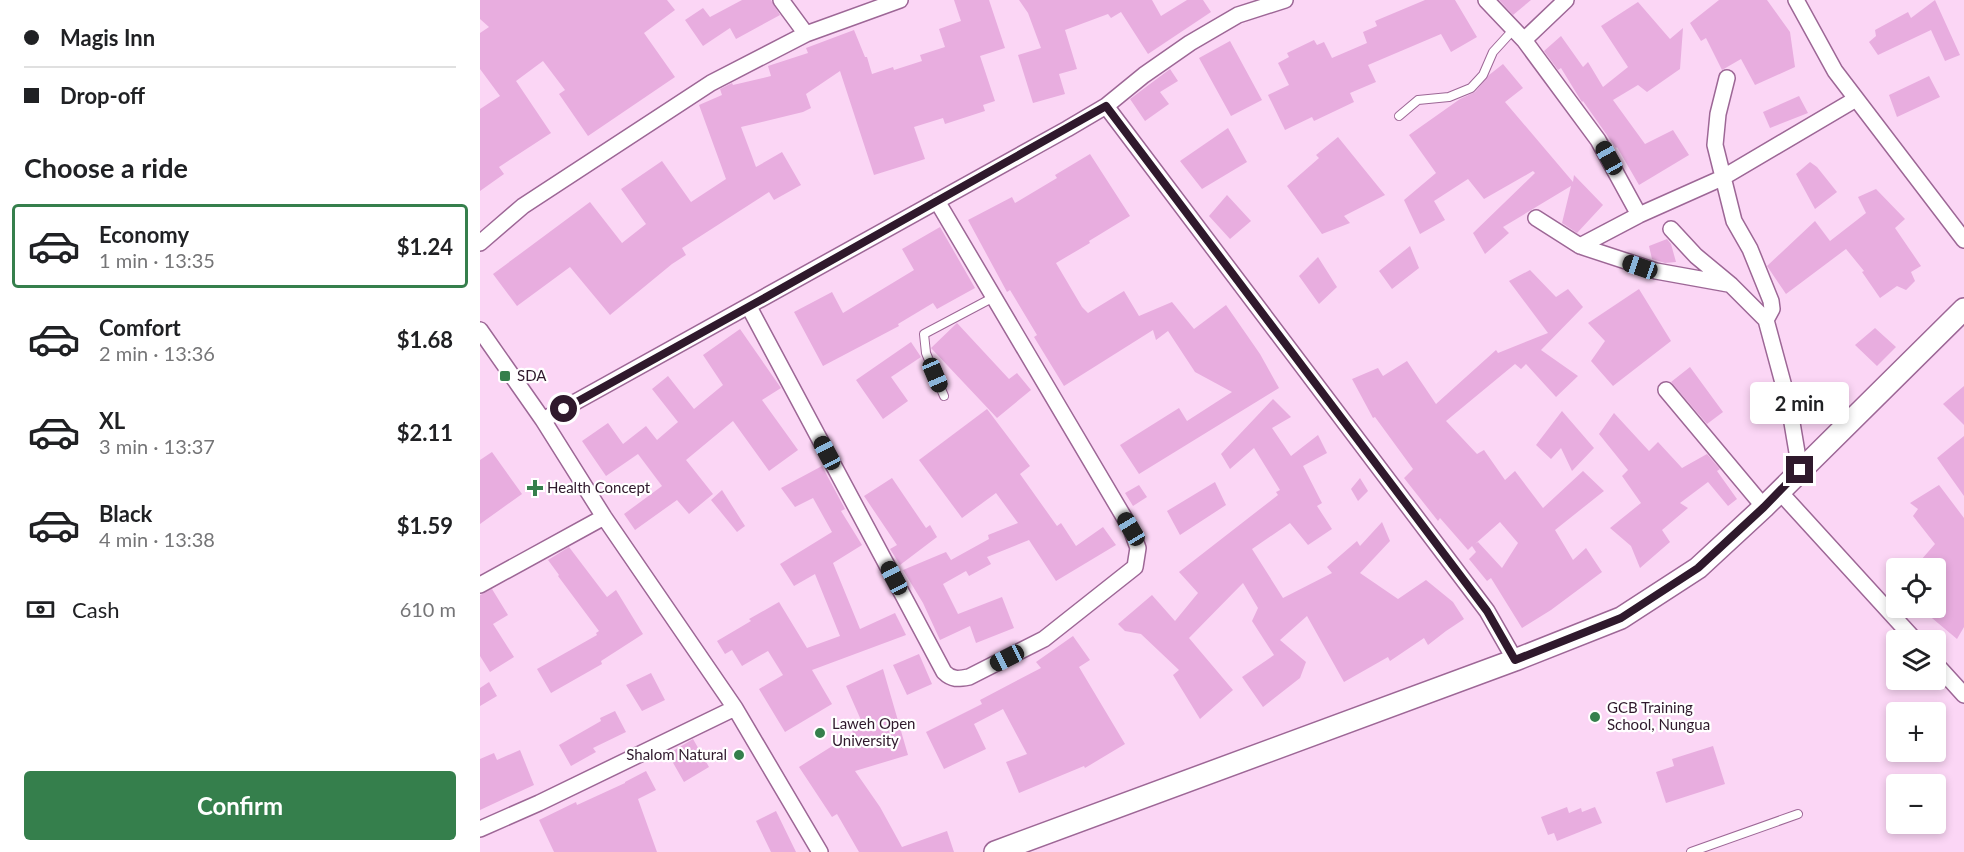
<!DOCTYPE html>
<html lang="en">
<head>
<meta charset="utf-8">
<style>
	:root { --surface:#fff; --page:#f6f6f6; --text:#202124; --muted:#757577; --line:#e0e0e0; --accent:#357f4c }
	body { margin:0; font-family:Lato,sans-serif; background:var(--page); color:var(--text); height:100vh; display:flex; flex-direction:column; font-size:22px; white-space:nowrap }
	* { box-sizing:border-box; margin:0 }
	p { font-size:20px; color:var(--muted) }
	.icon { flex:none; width:33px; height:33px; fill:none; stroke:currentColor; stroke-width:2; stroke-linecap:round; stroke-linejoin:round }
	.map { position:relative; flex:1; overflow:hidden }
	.side { display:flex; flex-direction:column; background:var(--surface); width:480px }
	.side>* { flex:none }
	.banner { display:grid; align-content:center; height:132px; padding:0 24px; background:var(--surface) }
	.buttons { position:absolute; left:1406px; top:558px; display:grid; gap:12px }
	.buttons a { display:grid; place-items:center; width:60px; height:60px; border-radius:6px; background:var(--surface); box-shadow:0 3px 9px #0003; font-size:30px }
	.end { position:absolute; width:27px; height:27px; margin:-14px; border:8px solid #2f192c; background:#fff; box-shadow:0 0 0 3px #fff }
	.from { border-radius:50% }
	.bubble { position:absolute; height:42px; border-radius:6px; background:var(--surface); box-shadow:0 3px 9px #0003; font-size:20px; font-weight:700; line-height:42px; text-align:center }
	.car { position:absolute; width:18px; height:36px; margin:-18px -9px; border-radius:8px; box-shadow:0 0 4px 2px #0007; background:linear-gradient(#222 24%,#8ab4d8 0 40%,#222 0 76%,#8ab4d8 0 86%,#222 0) }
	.banner b { display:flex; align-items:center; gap:21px; height:57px; font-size:22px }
	.banner b+b { border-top:2px solid var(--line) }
	.banner i { width:15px; height:15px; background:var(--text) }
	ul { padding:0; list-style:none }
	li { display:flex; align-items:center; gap:18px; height:84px; margin:0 12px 9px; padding:0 12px; border:3px solid transparent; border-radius:6px }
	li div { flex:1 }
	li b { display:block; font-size:22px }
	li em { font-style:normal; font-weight:700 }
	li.selected { border-color:var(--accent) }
	li>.icon { width:54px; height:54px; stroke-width:1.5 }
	h2 { padding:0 24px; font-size:27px; line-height:72px }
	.pay { display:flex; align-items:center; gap:15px; height:66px; padding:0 24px; font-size:22px }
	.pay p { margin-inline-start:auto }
	.action { display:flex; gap:12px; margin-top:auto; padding:12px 24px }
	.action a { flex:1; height:69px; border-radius:6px; background:var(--accent); color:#fff; font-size:24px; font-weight:700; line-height:69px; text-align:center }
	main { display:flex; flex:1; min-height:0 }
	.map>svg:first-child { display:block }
	.building { fill:#e8addf; fill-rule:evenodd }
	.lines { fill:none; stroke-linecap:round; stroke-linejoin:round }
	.lane-casing { stroke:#9d6796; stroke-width:10 }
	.street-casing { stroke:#9d6796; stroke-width:18 }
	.secondary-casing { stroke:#9d6796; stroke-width:24 }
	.lane { stroke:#fff; stroke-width:8 }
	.street { stroke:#fff; stroke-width:15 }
	.secondary { stroke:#fff; stroke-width:21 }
	.route { stroke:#2f192c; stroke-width:8 }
	.poi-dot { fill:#357f4c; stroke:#fff; stroke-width:2 }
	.labels { text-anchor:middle; stroke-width:4.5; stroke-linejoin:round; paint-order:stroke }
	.poi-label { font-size:15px; fill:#2f192c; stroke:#fff; text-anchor:start }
</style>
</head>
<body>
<main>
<section class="side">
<div class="banner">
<b><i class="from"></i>Magis Inn</b>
<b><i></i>Drop-off</b>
</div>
<h2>Choose a ride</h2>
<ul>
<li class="selected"><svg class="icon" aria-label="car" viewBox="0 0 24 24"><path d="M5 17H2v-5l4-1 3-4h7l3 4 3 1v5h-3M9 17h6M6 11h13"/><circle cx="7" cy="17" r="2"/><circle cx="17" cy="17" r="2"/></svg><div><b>Economy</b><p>1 min · 13:35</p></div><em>$1.24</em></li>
<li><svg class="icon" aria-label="car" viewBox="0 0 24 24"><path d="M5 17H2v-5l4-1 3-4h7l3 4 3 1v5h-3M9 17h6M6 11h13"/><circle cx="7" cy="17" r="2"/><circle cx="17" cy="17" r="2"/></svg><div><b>Comfort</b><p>2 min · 13:36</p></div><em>$1.68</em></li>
<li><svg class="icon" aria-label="car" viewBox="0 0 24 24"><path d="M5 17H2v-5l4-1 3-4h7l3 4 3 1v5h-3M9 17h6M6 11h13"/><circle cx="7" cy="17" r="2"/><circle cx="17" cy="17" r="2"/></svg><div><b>XL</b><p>3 min · 13:37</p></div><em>$2.11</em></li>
<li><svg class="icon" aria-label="car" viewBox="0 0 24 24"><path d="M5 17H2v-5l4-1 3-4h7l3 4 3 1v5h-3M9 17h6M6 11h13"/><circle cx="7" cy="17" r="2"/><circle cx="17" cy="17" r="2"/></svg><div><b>Black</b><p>4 min · 13:38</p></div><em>$1.59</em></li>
</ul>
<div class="pay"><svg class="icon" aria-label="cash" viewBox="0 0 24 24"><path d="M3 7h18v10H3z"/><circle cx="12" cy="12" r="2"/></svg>Cash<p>610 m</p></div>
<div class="action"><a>Confirm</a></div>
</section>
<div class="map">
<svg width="1484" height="852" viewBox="0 0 1484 852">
	<rect width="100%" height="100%" fill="#fbd6f5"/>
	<path class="building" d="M0,0H187L195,10L164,33L195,77L108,136L79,94L85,90L63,61L36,81L71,133L19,167L24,174L0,191V109L20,96L0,69V33L9,27L0,19Z
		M262,0H291L300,15L256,39L250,28L223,46L205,20L223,8L230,17Z
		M474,0H509L525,48L500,56L515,101L503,105L505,111L465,124L463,118L434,127L445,159L394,175L360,71L326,94L331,108L323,112L261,127L276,167L302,152L321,185L294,200L289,192L202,248L206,255L192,264L130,315L90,267L37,306L13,274L110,202L142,243L166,224L141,189L182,161L211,202L246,179L219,105L242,95L240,89L252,83L253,85L291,76L288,66L328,53L326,48L374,30L385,57H387L392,74L413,67L414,70L442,61L440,55L465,47L459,29L481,21Z
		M539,0H672L681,16L707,0H723L731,12L668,54L641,12L631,18L628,14L585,30L597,69L579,74L585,94L553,103L538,55L561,48L548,13Z
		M945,0H975L997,37L971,52L961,34L888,65L896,82L870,93L874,102L834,121L832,117L805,130L788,95L809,85L798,63L809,57L807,53L834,40L837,45L844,42L852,58L887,43L883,32L897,26L895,21Z
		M1019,0H1051L1033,15Z
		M1239,0H1287L1310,32L1315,67L1275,85L1261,59L1242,70L1226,38L1221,41L1210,23Z
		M1455,0L1480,55L1465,61L1451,30L1398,55L1389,42L1396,36L1395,30L1428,12L1431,18Z
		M1158,2L1190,39L1203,28L1200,69L1167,92L1158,85L1133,100L1165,144L1193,130L1209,155L1159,185L1137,147L1136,148L1103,101L1102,102L1100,99L1081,68L1078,70L1064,51L1081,36L1103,67L1108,62L1123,87L1148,67L1121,26Z
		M750,41L782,100L751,116L719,58Z
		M1023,64L1043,88L1025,102L1093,182L1094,175L1123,205L1097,233L1082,223L1091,186L1023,227L1029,233L1005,254L993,233L1055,173L1053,171L1004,199L988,179L954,201L965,220L940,234L924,200L956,173L929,135L980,99L995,92L1009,75Z
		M690,69L698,81L680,92L689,104L665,121L650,99Z
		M1449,76L1460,97L1417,117L1409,95Z
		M1319,96L1328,113L1290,128L1283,112Z
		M748,128L767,162L722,189L700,161Z
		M858,137L905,195L864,216L870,223L842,234L807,186L839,158L836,155Z
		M610,154L650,216L609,241L610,243L576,263L602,307L608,313L644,291L659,316L692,302L714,329L746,305L780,354L799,388L659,474L640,445L699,408L707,421L752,392L715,372L688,331L676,340L673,330L584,386L554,337L557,335L530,290L527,292L488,220L532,197L535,203L577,178L575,175Z
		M1330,162L1337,167L1357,192L1335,209L1316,174Z
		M1396,189L1425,219L1415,228L1441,266L1431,272L1435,281L1426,290L1417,286L1400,298L1382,272L1384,271L1366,249L1306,294L1287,266L1335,221L1350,241L1386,213L1378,197Z
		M747,195L771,221L750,239L729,216Z
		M460,227L495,288L457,309L453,303L418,324L419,326L343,366L314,312L352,292L363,313L434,270L422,249Z
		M1187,239L1191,244L1196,262L1185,263L1172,259L1169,246Z
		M930,246L939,268L912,289L899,271Z
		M838,257L857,287L839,304L819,276Z
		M1050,270L1076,297L1088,289L1103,307L1061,350L1098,376L1076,397L1046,364L1041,369L1035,364L966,421L997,454L1004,450L1025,480L1035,471L1063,508L1103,471L1124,491L1075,530L1093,560L1106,548L1122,572L1071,610L1042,628L1011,578L1007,581L989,559L996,552L992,546L988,550L960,518L958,521L924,478L933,469L895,417L893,418L872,379L898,368L903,376L927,361L956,404L1016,350L1018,353L1068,333L1029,281ZM1020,522L1038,543L1022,568L998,542L995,544Z
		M1159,289L1191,341L1133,386L1111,361L1125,341L1108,323Z
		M477,323L529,379L537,373L551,390L517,418L451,348Z
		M1395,328L1416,347L1397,366L1375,345Z
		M260,329L301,388L282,400L318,450L289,471L253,421L206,460L233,494L209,514L197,500L155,530L144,514L182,486L158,454L126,476L102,441L128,423L143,444L166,426L177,440L198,422L172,389L188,376L214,409L243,385L223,355Z
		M431,342L441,357L411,377L428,401L403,419L376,380Z
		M1210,367L1243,412L1227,424L1191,382Z
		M1484,386V425L1463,404Z
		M793,399L811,417L792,428L811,456L838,435L847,453L823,466L842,503L837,506L852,529L828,545L810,523L772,549L803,598L852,573L847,567L877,541L880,546L902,522L910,541L880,573L918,599L946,580L973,602L984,619L966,631L948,645L944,638L910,661L908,657L864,682L827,616L800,640L826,662L820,678L783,707L762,677L794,655L772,621L778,608L763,583L709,638L753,690L720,719L693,675L699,670L661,634L645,631L638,624L672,595L695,621L718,593L699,572L798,495L796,492L800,490L774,448L750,469L741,454Z
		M507,409L550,466L540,474L577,526L581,523L596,546L623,527L636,545L576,581L549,540L507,557L511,564L489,576L486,571L463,584L478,614L522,597L534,628L496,643L490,626L460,640L443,603L423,570L466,552L471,560L509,539L508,535L538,523L516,493L482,518L439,460Z
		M1082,411L1114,448L1092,471L1081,448L1071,459L1056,445Z
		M1134,413L1169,451L1178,442L1202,468L1227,454L1240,469L1237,471L1257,499L1248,506L1228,482L1200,503L1208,508L1182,530L1190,542L1160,568L1151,546L1130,528L1161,503L1142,476L1148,470L1119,434Z
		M1484,436V496L1457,458Z
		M12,452L42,494L0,524V460Z
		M342,466L365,509L361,511L382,545L353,563L380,629L415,613L426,635L332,670L352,704L305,732L279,689L303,675L288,651L262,666L252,650L245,654L237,641L271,621L269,619L299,602L327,648L360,636L335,574L314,586L300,564L352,532L333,498L315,507L301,488Z
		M412,478L446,528L450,525L457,537L420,565L410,549L417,545L384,496Z
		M880,478L888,491L878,501L871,489Z
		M735,482L746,505L700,535L687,511Z
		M659,485L667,497L653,506L645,493Z
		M1459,485L1484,518V627L1477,639L1440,608H1455V568H1434L1455,544L1433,516L1438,509L1430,503Z
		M242,490L265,526L257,532L231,500Z
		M89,547L127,597L136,590L163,634L121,661L122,664L71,693L57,669L117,635L116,633L119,631L78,576L79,575L68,560Z
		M12,589L28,615L13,624L34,657L10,672L0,656V595Z
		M593,636L610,660L599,667L645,744L605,768L604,766L539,793L526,762L547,754L523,709L494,724L506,749L464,769L446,732L502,704L500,700L561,668L556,662Z
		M439,654L452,684L427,695L413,665Z
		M403,669L428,755L375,771L400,807L422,847L467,831L474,852H379L357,814L352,817L319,767L373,733L372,730L384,727L366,686Z
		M171,673L185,700L162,711L146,685Z
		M9,682L17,696L0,706V688Z
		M135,711L146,732L113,748L116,752L91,766L79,745L121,721L120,718Z
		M213,739L229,767L204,782L188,754Z
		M1233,746L1245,784L1186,803L1176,772L1194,766L1192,759Z
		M40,750L54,785L0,810V759L14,753L17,760Z
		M166,771L176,790L158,799L177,852H74L59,820L96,802L97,805L145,783V782Z
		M1087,807L1089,813L1101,808L1102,812L1115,807L1122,823L1077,841L1074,833L1068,835L1061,817Z
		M296,811L316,852H291L276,821Z"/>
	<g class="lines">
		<g class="lane-casing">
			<path id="lane" d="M919,116L938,100L969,97L991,88L1003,75L1013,52L1034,29
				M464,396L446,353L444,334L514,297
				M1211,852L1318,814"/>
		</g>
		<g class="street-casing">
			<path id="street" d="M301,0L326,34
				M1006,0L1044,40L1118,140L1159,215
				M1316,0L1355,71L1484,240
				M1044,40L1086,0
				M1247,78L1238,114L1235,145L1254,221L1270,249L1291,301L1292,309L1286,320
				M626,106L1007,611L1035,660
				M1056,218L1100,246L1159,215L1242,178L1376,99
				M1191,229L1216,256L1251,285L1286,320L1309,405L1320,470
				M0,243L43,206L231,83L326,34L420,0
				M1100,246L1176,271L1248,284
				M269,307L464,672C472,680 478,679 489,677L564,639L655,567L658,548L651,529L457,201
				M0,330L63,420L124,517L255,708L340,852
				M1186,390L1284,507
				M63,420L587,129L626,106L664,75L710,43L758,15L805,0
				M1299,491L1435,640
				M0,585L124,517
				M1455,663L1484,695
				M0,829L59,803L255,708"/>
		</g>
		<g class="secondary-casing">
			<path id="secondary" d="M515,852L1035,660L1141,618L1218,568L1284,507L1484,309"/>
		</g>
		<use href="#lane" class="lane"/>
		<use href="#street" class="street"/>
		<use href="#secondary" class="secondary"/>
	</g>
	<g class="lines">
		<path class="route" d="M84,409L288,296L626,106L1007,611L1035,660L1141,618L1218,568L1284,507L1320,470"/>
	</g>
	<g class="poi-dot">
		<rect x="19" y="370" width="12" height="12" rx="3"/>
		<path d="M52 479h6v6h6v6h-6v6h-6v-6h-6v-6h6z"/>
		<circle cx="1115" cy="717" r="6"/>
		<circle cx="340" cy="733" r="6"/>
		<circle cx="259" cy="755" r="6"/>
	</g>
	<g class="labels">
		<g class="poi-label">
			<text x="37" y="381">SDA</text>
			<text x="67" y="493">Health Concept</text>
			<text x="1127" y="713">GCB Training<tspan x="1127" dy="17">School, Nungua</tspan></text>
			<text x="352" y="729">Laweh Open<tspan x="352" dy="17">University</tspan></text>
			<text x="247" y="760" text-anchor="end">Shalom Natural</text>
		</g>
	</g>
</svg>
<div class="buttons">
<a><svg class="icon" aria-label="locate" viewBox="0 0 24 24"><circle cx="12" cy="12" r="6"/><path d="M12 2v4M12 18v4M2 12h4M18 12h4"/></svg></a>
<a><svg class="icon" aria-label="layers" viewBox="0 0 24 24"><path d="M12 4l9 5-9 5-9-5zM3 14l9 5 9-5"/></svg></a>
<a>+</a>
<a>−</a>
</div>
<i class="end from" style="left:84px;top:409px"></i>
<i class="end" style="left:1320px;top:470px"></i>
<div class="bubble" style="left:1270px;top:382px;width:99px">2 min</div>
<i class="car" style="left:1129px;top:158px;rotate:331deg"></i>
<i class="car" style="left:1160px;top:267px;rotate:289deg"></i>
<i class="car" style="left:455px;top:375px;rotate:157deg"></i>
<i class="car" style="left:347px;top:453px;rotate:332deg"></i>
<i class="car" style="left:651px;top:529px;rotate:329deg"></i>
<i class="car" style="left:414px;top:578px;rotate:332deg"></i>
<i class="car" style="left:527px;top:658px;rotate:243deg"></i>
</div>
</main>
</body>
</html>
